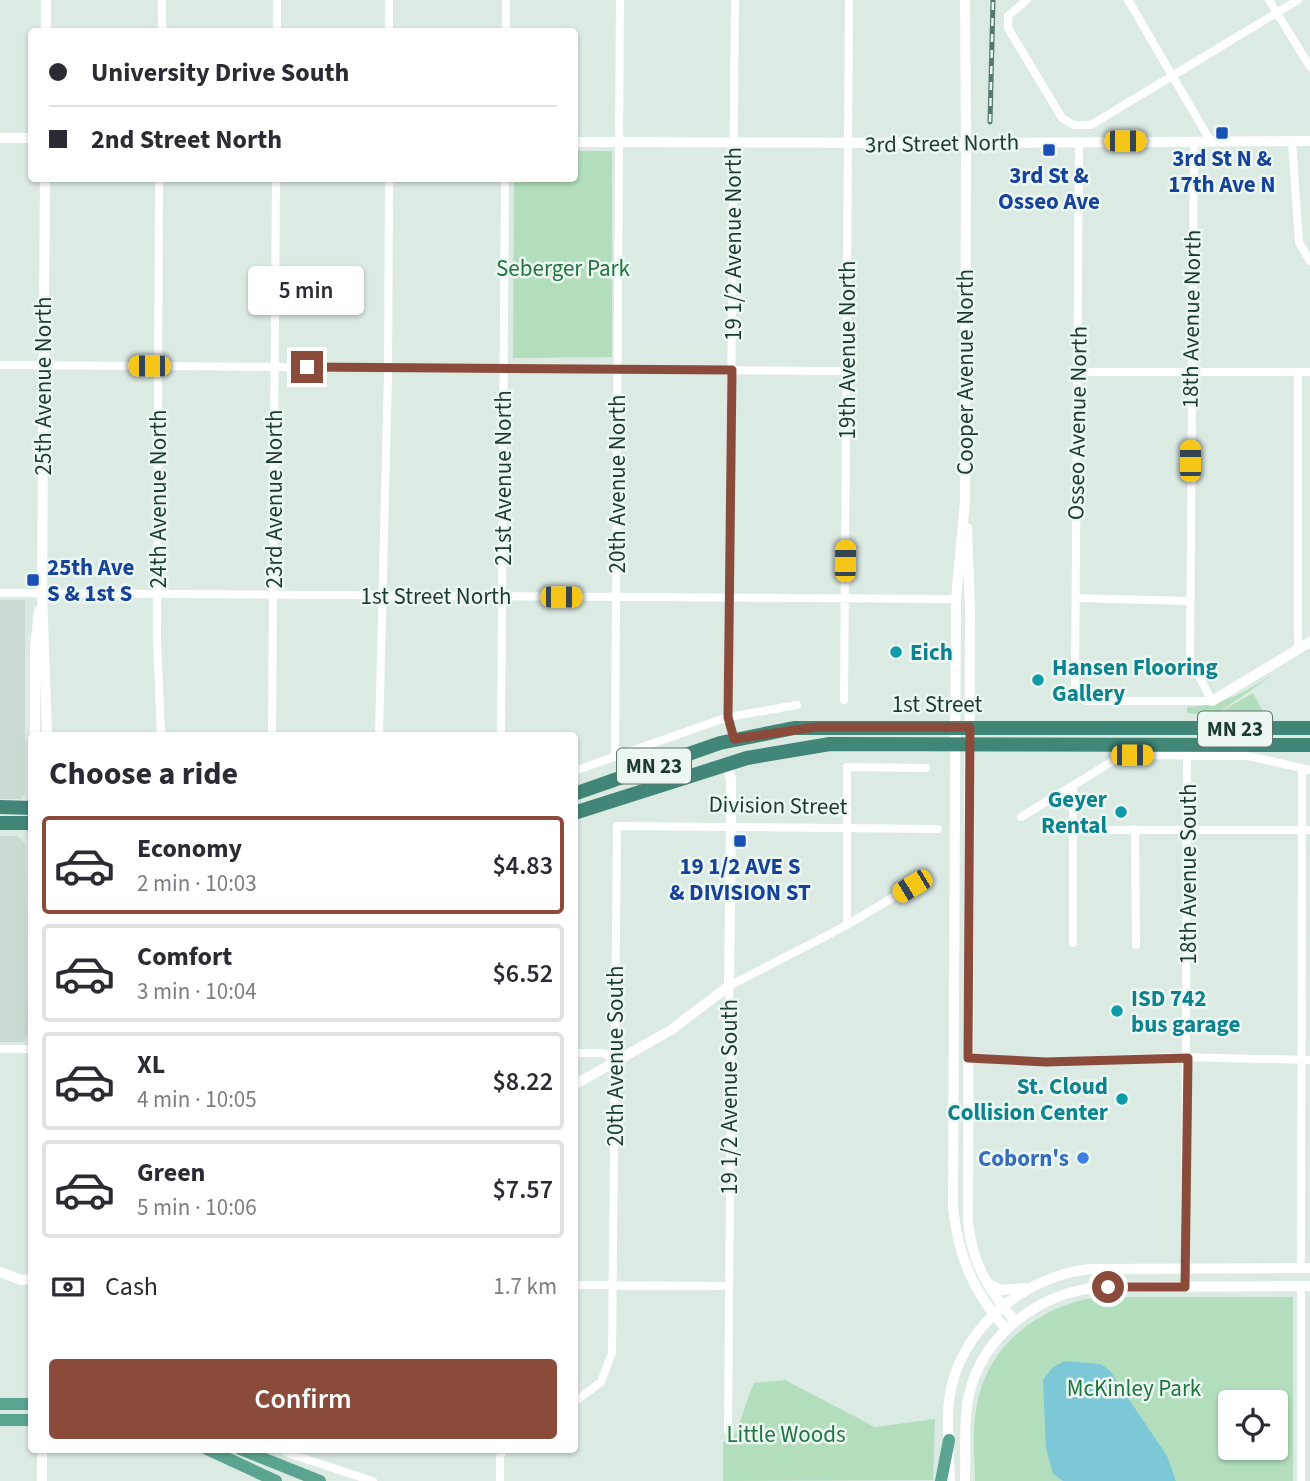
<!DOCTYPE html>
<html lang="en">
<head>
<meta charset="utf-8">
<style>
	:root { --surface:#fff; --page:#f2f2f3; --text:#2b2b33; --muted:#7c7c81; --line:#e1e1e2; --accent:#8a4b3b }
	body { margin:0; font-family:"Source Sans 3",sans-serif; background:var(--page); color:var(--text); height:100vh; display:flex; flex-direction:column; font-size:26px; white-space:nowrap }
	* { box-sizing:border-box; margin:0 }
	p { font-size:23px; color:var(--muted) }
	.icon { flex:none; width:38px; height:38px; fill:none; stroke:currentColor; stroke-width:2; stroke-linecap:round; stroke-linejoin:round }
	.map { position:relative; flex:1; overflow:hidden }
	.drawer { position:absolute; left:28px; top:732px; width:550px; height:721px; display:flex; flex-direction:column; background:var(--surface); border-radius:7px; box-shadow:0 2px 5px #0004 }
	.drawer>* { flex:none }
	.hud { position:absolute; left:28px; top:28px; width:550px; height:154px; border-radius:7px; box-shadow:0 2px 5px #0004; display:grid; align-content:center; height:154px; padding:0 21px; background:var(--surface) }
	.tools { position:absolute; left:1218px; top:1390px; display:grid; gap:14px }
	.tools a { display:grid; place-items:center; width:70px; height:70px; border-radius:7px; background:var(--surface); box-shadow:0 2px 5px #0004; font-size:35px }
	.end { position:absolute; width:32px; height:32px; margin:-16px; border:9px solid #8a4b3b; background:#fff; box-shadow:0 0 0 4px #fff }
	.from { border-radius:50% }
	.bubble { position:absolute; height:49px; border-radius:7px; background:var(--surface); box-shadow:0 2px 5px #0004; font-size:23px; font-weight:600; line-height:49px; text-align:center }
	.car { position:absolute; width:21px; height:42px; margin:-21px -10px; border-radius:9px; box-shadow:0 0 5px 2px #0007; background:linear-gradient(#f5c518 24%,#345 0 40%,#f5c518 0 76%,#345 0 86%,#f5c518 0) }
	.hud b { display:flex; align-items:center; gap:24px; height:66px; font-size:26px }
	.hud b+b { border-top:2px solid var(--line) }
	.hud i { width:18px; height:18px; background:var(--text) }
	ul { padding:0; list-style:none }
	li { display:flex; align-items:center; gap:21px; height:98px; margin:0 14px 10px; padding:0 7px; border:4px solid var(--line); border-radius:7px }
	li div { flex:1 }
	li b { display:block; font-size:26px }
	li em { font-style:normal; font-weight:600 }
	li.active { border-color:var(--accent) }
	li>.icon { width:63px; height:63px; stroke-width:1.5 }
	h2 { padding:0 21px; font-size:32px; line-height:84px }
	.pay { display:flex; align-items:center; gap:18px; height:77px; padding:0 21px; font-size:26px }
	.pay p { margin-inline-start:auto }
	.button { display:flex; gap:14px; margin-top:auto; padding:14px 21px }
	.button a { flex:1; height:80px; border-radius:7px; background:var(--accent); color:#fff; font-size:28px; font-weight:600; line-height:80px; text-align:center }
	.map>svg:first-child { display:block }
	.built { fill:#cadad3 }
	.green { fill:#b2debe; fill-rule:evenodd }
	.water { fill:#7dc8d6 }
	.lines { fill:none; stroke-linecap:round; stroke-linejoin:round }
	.minor { stroke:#fff; stroke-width:8 }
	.tertiary { stroke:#fff; stroke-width:10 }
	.secondary { stroke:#fff; stroke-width:10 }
	.primary { stroke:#5ca492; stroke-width:12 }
	.trunk { stroke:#418676; stroke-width:14 }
	.rail-casing { stroke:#56776e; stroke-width:5 }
	.rail { stroke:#ecf7f1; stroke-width:2.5; stroke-dasharray:8; stroke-linecap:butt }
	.route { stroke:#8a4b3b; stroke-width:9 }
	.transit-dot { fill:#1a4fb4; stroke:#ecf7f1; stroke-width:2.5 }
	.culture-dot { fill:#0f9aa8; stroke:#ecf7f1; stroke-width:2.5 }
	.shop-dot { fill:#3f7fe0; stroke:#ecf7f1; stroke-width:2.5 }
	.labels { text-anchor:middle; stroke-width:5; stroke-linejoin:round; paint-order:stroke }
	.shield { fill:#ecf7f1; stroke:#5b736b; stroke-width:2 }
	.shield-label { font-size:21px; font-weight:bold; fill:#1d3a32 }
	.street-label { font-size:23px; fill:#1d3a32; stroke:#ecf7f1 }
	.transit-label { font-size:23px; font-weight:bold; fill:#164399; stroke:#ecf7f1 }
	.park-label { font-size:23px; fill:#237443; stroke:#ecf7f1 }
	.culture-label { font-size:23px; font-weight:bold; fill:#0d838f; stroke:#ecf7f1; text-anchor:start }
	.shop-label { font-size:23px; font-weight:bold; fill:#366cbe; stroke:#ecf7f1; text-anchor:end }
</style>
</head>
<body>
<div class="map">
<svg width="1310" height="1481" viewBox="0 0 1310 1481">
	<rect width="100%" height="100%" fill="#dceae4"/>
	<path class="built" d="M0,600H25V793L21,799H0Z
		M0,836H17L25,843L27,1036L24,1042H0Z"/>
	<path class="green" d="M574,151H612V357L513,358L514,179L574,178Z
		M1273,675L1213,716L1187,713V707C1221,707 1244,692 1273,675Z
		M1253,693L1266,717L1215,716L1218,713Z
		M1097,1297H1293V1481H975C975,1458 972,1433 976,1411C985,1347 1036,1307 1097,1297ZM1230,1402H1276V1447H1230Z
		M785,1380L875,1427L935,1419L933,1480L723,1481V1442H731C737,1434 748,1396 754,1383Z"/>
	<path class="water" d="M1065,1361L1101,1364L1110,1371L1167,1456L1176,1481H1063L1053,1474L1046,1448L1043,1380L1053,1367Z"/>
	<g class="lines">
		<path class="minor" d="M1027,0L1008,16V28L1062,118L1074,125H1091L1298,0
			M1128,0L1211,142
			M1269,0L1310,67
			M162,32V0
			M277,32V0
			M389,32V0
			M506,32V0
			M1079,141L1075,685L1085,701H1212L1190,659L1194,141
			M1292,142L1299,242L1310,261
			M159,178L157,640L161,735
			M0,365L846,371
			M1078,372H1310
			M0,593L956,599
			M1076,598L1189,601
			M1298,650V372
			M844,700L849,0
			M272,735L276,178
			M379,735L388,375L389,178
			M501,735L505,178
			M734,739L728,717L735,0
			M615,757L620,0
			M574,771L728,717L797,705
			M1073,786V943
			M1021,817L1118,758L1132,755L1248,756L1310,770
			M1135,829L1136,945
			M1075,830H1310
			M847,925V767L926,768
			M0,1049H32
			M574,1053H604L615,1061
			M968,1058L1046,1062L1179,1057L1310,1060
			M1301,1268L1302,770
			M574,1285L728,1286
			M1185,1287L1187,755
			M574,1402L601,1382L612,1353L617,826L938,829
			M728,1430L731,1060L729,986L847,925L912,886
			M283,1449L287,1453L373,1481
			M500,1481V1457L504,1449
			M1301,1481V1287"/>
		<path class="tertiary" d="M965,0L966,143L1310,141
			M46,32V0
			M45,178L42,593L47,735
			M1212,701L1310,642
			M35,735V648L39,611
			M574,1085L671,1030L729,986L731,827V779L727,764
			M0,1272L21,1280L32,1279
			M42,1481V1449"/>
		<path class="secondary" d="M0,138H32
			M574,142L966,143L965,501L956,599L953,1207C958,1256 973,1292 1006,1329
			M967,528L970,610L968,1222C972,1263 989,1291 1015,1321
			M987,1283L1001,1290L1024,1288
			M950,1481C949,1454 946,1426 949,1400C958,1330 1022,1277 1089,1269L1310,1268
			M965,1481C966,1453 963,1423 969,1395C983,1334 1040,1292 1101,1287L1310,1286"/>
		<path class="primary" d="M0,1404H32
			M0,1420H32
			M207,1449L276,1481
			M240,1449L320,1481
			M941,1481L949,1440"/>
		<path class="trunk" d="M574,794L720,743L794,728H1310
			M0,807L32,808
			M574,813L747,758L830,744L1310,745
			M0,823H32"/>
		<g class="rail-casing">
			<path id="rail" d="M990,122L993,0"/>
		</g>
		<use href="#rail" class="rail"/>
	</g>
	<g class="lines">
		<path class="route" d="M307,367L732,370L728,717L734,739L816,727H970L968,1058L1046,1062L1188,1058L1185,1287H1108"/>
	</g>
	<g class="transit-dot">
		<rect x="1215" y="126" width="14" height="14" rx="3.5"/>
		<rect x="1042" y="143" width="14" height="14" rx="3.5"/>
		<rect x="26" y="573" width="14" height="14" rx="3.5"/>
		<rect x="733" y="834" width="14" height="14" rx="3.5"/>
	</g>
	<g class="culture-dot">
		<circle cx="896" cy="652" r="7"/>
		<circle cx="1038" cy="680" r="7"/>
		<circle cx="1121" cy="812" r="7"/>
		<circle cx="1117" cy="1011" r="7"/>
		<circle cx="1122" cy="1099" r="7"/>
	</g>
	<circle class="shop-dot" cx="1083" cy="1158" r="7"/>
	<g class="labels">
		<g class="shield">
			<rect x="1198" y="711.5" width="74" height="35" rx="5"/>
			<rect x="617" y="748.5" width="74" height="35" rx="5"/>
		</g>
		<g class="shield-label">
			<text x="1235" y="736">MN 23</text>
			<text x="654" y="773">MN 23</text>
		</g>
		<g class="street-label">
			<text transform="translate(942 143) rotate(-1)" y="8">3rd Street North</text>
			<text transform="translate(733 244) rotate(-90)" y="8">19 1/2 Avenue North</text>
			<text transform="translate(1191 319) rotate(-89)" y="8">18th Avenue North</text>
			<text transform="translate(847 350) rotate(-90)" y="8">19th Avenue North</text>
			<text transform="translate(965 372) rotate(-90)" y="8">Cooper Avenue North</text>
			<text transform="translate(43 386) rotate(-90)" y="8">25th Avenue North</text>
			<text transform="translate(1077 423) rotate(-89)" y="8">Osseo Avenue North</text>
			<text transform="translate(503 478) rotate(-90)" y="8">21st Avenue North</text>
			<text transform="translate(617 484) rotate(-90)" y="8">20th Avenue North</text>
			<text transform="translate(158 499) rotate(-90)" y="8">24th Avenue North</text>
			<text transform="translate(274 499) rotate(-90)" y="8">23rd Avenue North</text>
			<text x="436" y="604">1st Street North</text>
			<text x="937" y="712">1st Street</text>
			<text transform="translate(778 805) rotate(1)" y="8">Division Street</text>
			<text transform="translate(1188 874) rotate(-90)" y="8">18th Avenue South</text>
			<text transform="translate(615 1056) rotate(-90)" y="8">20th Avenue South</text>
			<text transform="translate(729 1097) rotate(-90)" y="8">19 1/2 Avenue South</text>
		</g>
		<g class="transit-label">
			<text x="1222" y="166">3rd St N &amp;<tspan x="1222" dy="26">17th Ave N</tspan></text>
			<text x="1049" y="183">3rd St &amp;<tspan x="1049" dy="26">Osseo Ave</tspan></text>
			<text x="47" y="575" text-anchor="start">25th Ave<tspan x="47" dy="26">S &amp; 1st S</tspan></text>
			<text x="740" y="874">19 1/2 AVE S<tspan x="740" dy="26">&amp; DIVISION ST</tspan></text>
		</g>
		<g class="park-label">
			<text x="563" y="276">Seberger Park</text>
			<text x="1134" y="1396">McKinley Park</text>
			<text x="786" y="1442">Little Woods</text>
		</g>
		<g class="culture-label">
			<text x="910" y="660">Eich</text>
			<text x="1052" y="675">Hansen Flooring<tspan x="1052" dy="26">Gallery</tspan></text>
			<text x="1107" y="807" text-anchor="end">Geyer<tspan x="1107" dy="26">Rental</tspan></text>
			<text x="1131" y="1006">ISD 742<tspan x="1131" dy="26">bus garage</tspan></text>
			<text x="1108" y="1094" text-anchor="end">St. Cloud<tspan x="1108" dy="26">Collision Center</tspan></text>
		</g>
		<g class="shop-label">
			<text x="1069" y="1166">Coborn's</text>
		</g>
	</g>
</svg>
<div class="tools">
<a><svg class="icon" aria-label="locate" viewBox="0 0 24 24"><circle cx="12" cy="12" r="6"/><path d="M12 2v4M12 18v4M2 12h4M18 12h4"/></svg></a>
</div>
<i class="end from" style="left:1108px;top:1287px"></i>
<i class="end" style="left:307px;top:367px"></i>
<div class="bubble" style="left:248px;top:266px;width:116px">5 min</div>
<i class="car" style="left:1125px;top:141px;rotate:90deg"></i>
<i class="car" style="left:149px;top:366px;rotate:270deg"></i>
<i class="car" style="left:1190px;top:461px;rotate:0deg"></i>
<i class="car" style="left:845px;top:561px;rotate:1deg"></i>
<i class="car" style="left:561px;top:597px;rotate:90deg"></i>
<i class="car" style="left:1132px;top:755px;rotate:90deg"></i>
<i class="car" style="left:912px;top:886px;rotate:239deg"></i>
<div class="hud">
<b><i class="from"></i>University Drive South</b>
<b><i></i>2nd Street North</b>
</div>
<section class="drawer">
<h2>Choose a ride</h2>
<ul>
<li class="active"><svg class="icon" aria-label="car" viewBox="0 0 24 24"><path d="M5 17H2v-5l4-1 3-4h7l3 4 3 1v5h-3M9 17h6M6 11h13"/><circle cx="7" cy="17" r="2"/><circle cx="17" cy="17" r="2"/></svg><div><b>Economy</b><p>2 min · 10:03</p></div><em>$4.83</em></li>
<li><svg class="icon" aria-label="car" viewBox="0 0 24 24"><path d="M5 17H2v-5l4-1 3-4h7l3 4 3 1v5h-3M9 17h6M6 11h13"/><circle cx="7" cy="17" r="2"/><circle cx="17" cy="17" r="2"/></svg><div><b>Comfort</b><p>3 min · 10:04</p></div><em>$6.52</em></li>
<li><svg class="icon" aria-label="car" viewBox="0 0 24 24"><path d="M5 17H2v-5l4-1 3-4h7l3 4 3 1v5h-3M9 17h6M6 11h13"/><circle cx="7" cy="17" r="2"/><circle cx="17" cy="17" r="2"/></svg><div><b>XL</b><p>4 min · 10:05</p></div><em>$8.22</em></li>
<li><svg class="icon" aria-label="car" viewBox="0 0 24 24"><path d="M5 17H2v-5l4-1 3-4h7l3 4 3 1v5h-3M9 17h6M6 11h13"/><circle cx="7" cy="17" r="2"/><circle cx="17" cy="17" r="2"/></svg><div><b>Green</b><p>5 min · 10:06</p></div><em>$7.57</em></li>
</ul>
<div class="pay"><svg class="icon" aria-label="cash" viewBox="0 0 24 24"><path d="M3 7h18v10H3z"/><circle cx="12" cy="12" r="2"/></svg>Cash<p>1.7 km</p></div>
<div class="button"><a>Confirm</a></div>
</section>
</div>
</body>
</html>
